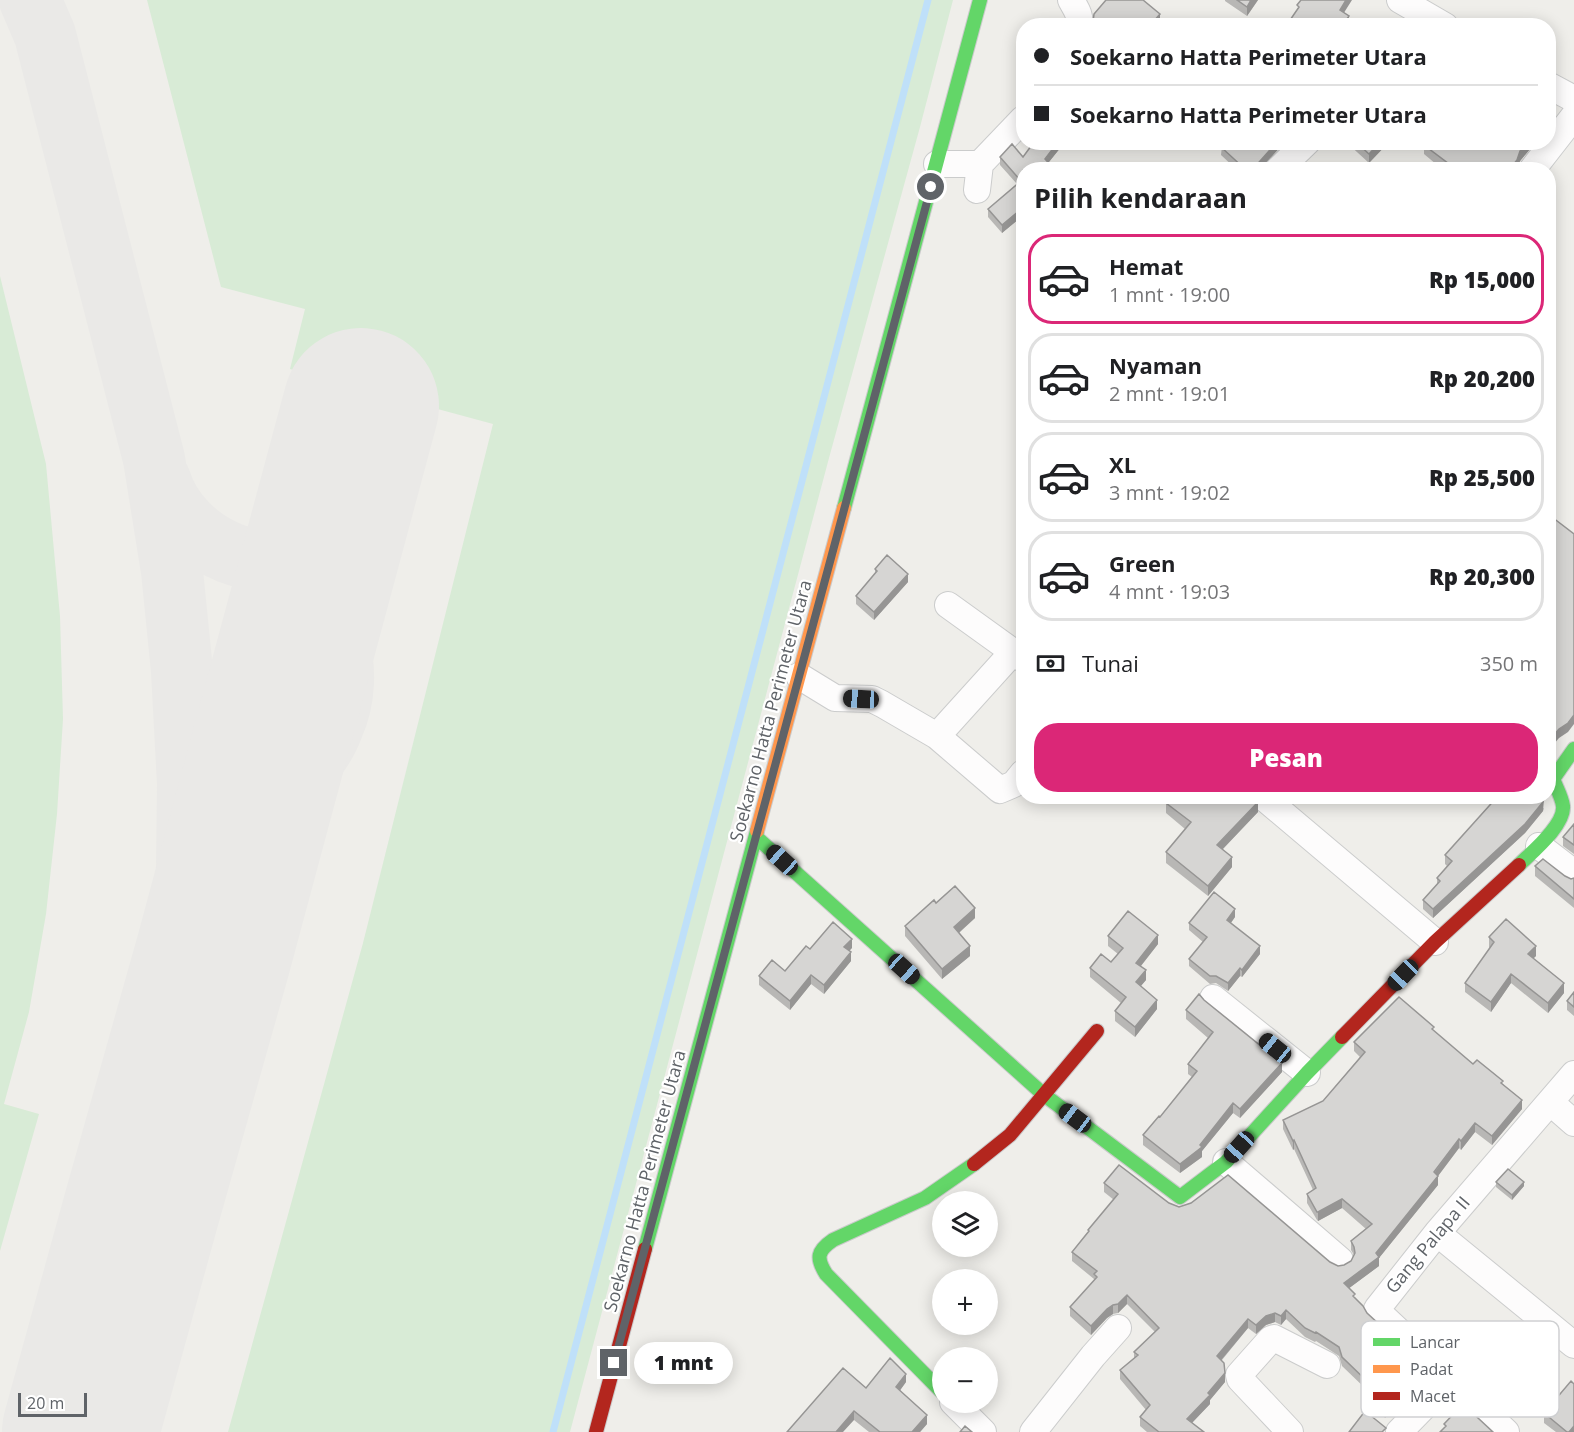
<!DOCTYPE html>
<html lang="id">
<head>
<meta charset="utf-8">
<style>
	:root { --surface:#fff; --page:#f6f6f6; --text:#202124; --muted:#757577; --line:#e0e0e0; --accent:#db2777 }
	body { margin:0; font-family:"Open Sans",sans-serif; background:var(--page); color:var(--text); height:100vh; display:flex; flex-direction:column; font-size:22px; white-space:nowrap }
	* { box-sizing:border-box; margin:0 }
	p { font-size:20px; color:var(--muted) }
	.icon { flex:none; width:33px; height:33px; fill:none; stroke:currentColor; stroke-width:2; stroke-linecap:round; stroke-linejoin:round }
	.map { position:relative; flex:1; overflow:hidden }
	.panel { position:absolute; left:1016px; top:162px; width:540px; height:642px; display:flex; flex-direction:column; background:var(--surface); border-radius:24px; box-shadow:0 3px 15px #0003 }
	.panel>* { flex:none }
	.hud { position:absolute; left:1016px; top:18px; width:540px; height:132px; border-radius:24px; box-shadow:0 3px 15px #0003; display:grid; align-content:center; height:132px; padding:0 18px; background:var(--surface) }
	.tools { position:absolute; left:932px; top:1191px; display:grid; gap:12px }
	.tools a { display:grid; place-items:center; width:66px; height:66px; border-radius:50%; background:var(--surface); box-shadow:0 3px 15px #0003; font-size:30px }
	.scale { position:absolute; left:18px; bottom:15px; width:69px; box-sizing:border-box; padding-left:6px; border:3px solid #5f6368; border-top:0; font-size:16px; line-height:21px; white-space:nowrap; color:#5f6368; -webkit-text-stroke:4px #fff; paint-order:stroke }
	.end { position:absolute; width:27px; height:27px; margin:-14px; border:8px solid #5f6368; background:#fff; box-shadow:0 0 0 3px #fff }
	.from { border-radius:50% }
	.bubble { position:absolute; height:42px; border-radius:21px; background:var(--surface); box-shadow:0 3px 15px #0003; font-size:20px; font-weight:800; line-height:42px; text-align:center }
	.car { position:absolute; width:18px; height:36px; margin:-18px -9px; border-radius:8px; box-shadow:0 0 4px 2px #0007; background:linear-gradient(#222 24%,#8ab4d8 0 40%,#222 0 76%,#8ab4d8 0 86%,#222 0) }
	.hud b { display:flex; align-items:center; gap:21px; height:57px; font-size:22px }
	.hud b+b { border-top:2px solid var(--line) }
	.hud i { width:15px; height:15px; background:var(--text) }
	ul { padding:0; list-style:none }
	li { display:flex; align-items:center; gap:18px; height:90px; margin:0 12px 9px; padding:0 6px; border:3px solid var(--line); border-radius:24px }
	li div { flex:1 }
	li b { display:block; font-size:22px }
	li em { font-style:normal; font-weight:800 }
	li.active { border-color:var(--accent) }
	li>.icon { width:54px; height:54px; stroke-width:1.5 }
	h2 { padding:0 18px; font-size:27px; line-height:72px }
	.pay { display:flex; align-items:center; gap:15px; height:66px; padding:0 18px; font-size:22px }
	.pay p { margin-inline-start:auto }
	.primary-button { display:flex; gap:12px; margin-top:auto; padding:12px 18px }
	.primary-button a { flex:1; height:69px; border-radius:24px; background:var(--accent); color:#fff; font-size:24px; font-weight:800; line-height:69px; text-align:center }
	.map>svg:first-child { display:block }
	.green { fill:#d8ebd6 }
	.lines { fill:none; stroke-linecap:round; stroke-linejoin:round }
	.stream { stroke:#bfe0f9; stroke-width:7 }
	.taxiway { stroke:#eae9e7; stroke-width:62 }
	.runway { stroke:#eae9e7; stroke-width:156 }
	.street-casing { stroke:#cbcccc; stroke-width:28 }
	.fast-casing { stroke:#cacacb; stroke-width:16 }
	.slow-casing { stroke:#cacacb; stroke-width:16 }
	.jam-casing { stroke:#cacacb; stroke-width:16 }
	.street { stroke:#fdfcfc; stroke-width:26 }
	.fast { stroke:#63d668; stroke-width:14 }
	.slow { stroke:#ff974d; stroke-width:14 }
	.jam { stroke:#b3261e; stroke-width:14 }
	.wall { fill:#b8b7b5 }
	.shaded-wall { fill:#969594 }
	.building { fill:#d6d5d3; stroke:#969594; stroke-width:1.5 }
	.route { stroke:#5f6368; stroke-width:8 }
	.labels { text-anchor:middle; stroke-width:4.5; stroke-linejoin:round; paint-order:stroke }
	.street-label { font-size:18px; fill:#5f6368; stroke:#fff }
	.key { fill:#fff; stroke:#cfd0d2; stroke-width:1.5 }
	.key-label { font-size:16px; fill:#5f6368 }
</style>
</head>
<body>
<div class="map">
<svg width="1574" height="1432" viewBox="0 0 1574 1432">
	<rect width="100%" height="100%" fill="#efeeea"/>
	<path class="green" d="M147,0H953L920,127L829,458L570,1432H228L363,943L493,424L290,369L305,309L221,287Z
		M0,276L46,464L60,616L63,719L57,814L46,914L29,1012L4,1104L39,1114L0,1251Z"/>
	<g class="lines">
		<path class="stream" d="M553,1432L928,0"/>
		<path class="taxiway" d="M30,0L45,35L154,459L172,571L182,671L188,784L187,868L179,982L164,1083L141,1211
			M160,480C170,513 198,540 230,553C249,560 269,563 286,573C337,603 357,672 333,726C328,739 320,754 309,764C297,776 282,784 271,797C261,807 256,820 249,832L213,956"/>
		<path class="runway" d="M80,1432L141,1211L213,956L361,406"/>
		<g class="street-casing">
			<path id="street" d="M1071,0C1076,9 1081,15 1079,26
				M1400,0L1445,26
				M1548,85L1574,99
				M937,164H980
				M1278,170L1307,142
				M1532,170L1574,116
				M977,190L980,164L1023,119
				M948,605L1023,659
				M799,676L835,698L872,699L882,704L937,736L1000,790L1014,784L1023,773
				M937,736L1013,652
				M1262,796L1435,942
				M1539,846L1574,873
				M1213,998L1307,1073
				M1550,1102L1574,1123
				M1226,1162L1340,1260
				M1437,1233L1574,1345
				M953,1402L983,1432
				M1033,1432L1093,1356L1118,1328
				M1290,1432L1240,1379L1239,1375L1271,1339L1274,1338L1327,1365
				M1399,1432L1450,1380
				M1506,1432L1377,1311V1309L1437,1233L1574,1074"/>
		</g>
		<g class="fast-casing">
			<path id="fast" d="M844,508L980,0
				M756,837L1043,1094L1180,1197L1226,1162L1307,1073L1342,1037
				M1519,865C1532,852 1565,825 1563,806C1562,797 1556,787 1553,779L1574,749
				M645,1249L757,831
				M942,1392L826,1274C816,1258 817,1251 833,1240L925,1198L974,1164"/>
		</g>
		<g class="slow-casing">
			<path id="slow" d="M757,831L844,508"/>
		</g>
		<g class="jam-casing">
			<path id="jam" d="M1342,1037L1435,942L1519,865
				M974,1164L1010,1135L1097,1031
				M596,1432L645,1249"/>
		</g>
		<use href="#street" class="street"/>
		<use href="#fast" class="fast"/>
		<use href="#slow" class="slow"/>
		<use href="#jam" class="jam"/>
	</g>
	<path class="wall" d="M1225,0H1258L1247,16L1225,1Z
		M1065,142L1048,163L1023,170V224L1019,219L1002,233L988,217V209L1017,184L1000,165V157H1023Z
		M1219,142H1285L1259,170H1237L1221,155L1222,146Z
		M1346,142H1389L1369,163Z
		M1530,142V149L1520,161L1517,169L1443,170L1424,154V145Z
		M875,569L908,582L874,620L856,604V596L875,574Z
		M1166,803L1258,812L1223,849L1232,867L1208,896L1166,863V852L1185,829L1166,813Z
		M1544,808L1543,811L1525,833L1433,918L1423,909V900L1437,885V878L1447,866L1445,864V855Z
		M1574,824V854L1563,846V837Z
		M1535,866L1571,879L1574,878V908L1535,876Z
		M936,903L975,918L959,933L970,956L942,979L905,936V926Z
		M1235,917L1231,923L1260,954L1242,977L1240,976L1228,991L1216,983L1210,984L1189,966V959L1203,942L1189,930V923Z
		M1108,936L1158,944L1141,966L1146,980L1140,986L1157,1009L1135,1037L1115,1021V1011L1121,1003L1090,977V968L1111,962L1118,954L1108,946Z
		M1489,937L1536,956L1533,958L1564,993L1548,1013L1511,983L1491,1012L1465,992V983L1490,948L1489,947Z
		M852,948L849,951L851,961L824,994L811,984L790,1010L759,985V976L785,971Z
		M1574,992V1016L1567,1010V1001Z
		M1204,1000L1282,1072L1240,1118L1233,1113L1202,1151V1157L1180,1173L1143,1145V1135L1160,1117L1192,1077L1188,1074V1064L1208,1038L1186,1019V1010Z
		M1434,1031L1473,1064L1503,1084L1522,1109L1492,1145L1475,1132L1461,1150L1459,1148L1438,1176V1185L1379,1258V1266L1349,1288L1355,1299L1367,1313L1414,1367L1397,1387L1402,1399L1385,1418L1366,1402V1393L1368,1391L1342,1366L1339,1356L1316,1341L1315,1342L1305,1337L1286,1319L1281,1325L1275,1322L1266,1325L1256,1334L1248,1328L1222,1360L1225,1382L1210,1400V1404L1192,1423L1204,1432H1147L1140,1426V1417L1146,1410L1120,1379V1370L1134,1358V1352L1155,1332L1127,1304L1118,1313L1113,1314L1107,1318L1091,1335L1070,1316V1307L1094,1281V1279L1072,1261V1252L1088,1232V1230L1114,1200L1104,1192V1183L1169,1203L1338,1266L1344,1265L1351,1261L1354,1255L1351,1250V1241L1366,1229L1342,1208L1318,1221L1317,1220L1307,1203V1194L1313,1190L1294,1149L1293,1150L1283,1129V1120L1323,1101L1360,1057L1354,1051V1042Z
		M1496,1182L1524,1186L1512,1200L1496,1187Z
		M906,1382L900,1390L927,1424L920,1432H869L854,1420L787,1432L866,1388Z
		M1544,1413L1574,1432H1556L1544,1423Z"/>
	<path class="shaded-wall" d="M1251,0H1258L1247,16V7Z
		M1346,0H1352L1340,19V10Z
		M1160,14V22L1157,26L1154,21Z
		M1349,16V26H1342Z
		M1058,142H1065L1045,167V159Z
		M1277,142H1285L1259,170H1252Z
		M1380,142H1389L1369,163V154Z
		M1527,142H1530V149L1520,161L1517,169L1510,170L1520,151Z
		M1503,164V170H1498Z
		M1019,211V219L1002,233V225Z
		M908,574V582L874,620V612Z
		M1574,715V724L1568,732L1559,738L1548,751V742L1559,729Z
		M1544,799L1543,811L1525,833L1433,918V909Z
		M1258,802V812L1217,855V845Z
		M1232,857V867L1208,896V886Z
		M975,908V918L954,937V927Z
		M1235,909V917L1227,928V920Z
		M1158,935V944L1136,972V963Z
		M852,939V948L844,956V947Z
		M970,946V956L942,979V969Z
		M1260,946V954L1242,977V970Z
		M1536,946V956L1528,964V954Z
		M851,952V961L824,994V985Z
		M1240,968V976L1228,991V983Z
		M1146,970V980L1136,992V982Z
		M1511,974V983L1491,1012V1002Z
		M811,975V984L790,1010V1001Z
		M1564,983V993L1548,1013V1003Z
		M1157,1000V1009L1135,1037V1027Z
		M1282,1063V1072L1240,1118V1109Z
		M1522,1100V1109L1492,1145V1136Z
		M1233,1103V1113L1202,1151V1157L1180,1173V1164L1200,1145Z
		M1475,1123V1132L1461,1150V1141Z
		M1459,1139V1148L1438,1176V1185L1379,1258V1266L1344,1292V1283L1376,1253Z
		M1294,1140V1149L1293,1150V1141Z
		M1524,1182V1186L1512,1200V1195Z
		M1342,1199V1208L1318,1221V1212Z
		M1127,1295V1304L1118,1313V1304Z
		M1113,1305V1314L1107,1318L1091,1335V1326L1107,1309Z
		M1286,1310V1319L1281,1325V1316Z
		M1275,1313V1322L1266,1325L1256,1334V1325L1266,1316Z
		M1248,1319V1328L1217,1365V1356Z
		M1414,1358V1367L1393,1392V1383Z
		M1225,1373V1382L1210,1400V1404L1187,1428V1419Z
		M906,1374V1382L896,1396V1387Z
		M1402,1390V1399L1385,1418V1409Z
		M854,1411V1420L843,1432H836Z
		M927,1415V1424L920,1432H912Z
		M1574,1426V1432H1569Z"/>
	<path class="building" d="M1106,0H1143L1160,14L1154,21L1159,26H1097L1093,22L1094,14Z
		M1237,0H1251L1247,7Z
		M1301,0H1346L1340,10L1349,16L1342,26H1286L1299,7L1297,5Z
		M1034,142H1058L1045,159L1055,170H1023V216L1019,211L1002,225L988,209L1021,181L1000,157L1012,144L1023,157Z
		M1225,142H1277L1252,170H1246L1221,147Z
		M1356,142H1380L1369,154Z
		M1426,142H1527L1520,151L1517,160L1510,169L1503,164L1498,170H1446L1445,169L1449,164L1424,145Z
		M1548,514L1574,534V715L1568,723L1559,729L1548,742Z
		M887,555L908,574L874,612L856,596L877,571L875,569Z
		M1170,796H1252L1258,802L1217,845L1232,857L1208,886L1166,852L1191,822L1166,803Z
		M1498,796H1543L1544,799L1543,802L1525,824L1433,909L1423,900L1440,881L1437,878L1452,861L1445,855Z
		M1574,824V845L1563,837Z
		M1543,859L1565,876L1571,879L1574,878V899L1535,866Z
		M955,886L975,908L954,927L970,946L942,969L905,926L934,900L936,903Z
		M1214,892L1235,909L1227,920L1260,946L1242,970L1240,968L1228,983L1216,976H1210L1189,959L1207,937L1189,923Z
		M1128,911L1158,935L1136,963L1146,970L1136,982L1157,1000L1135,1027L1115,1011L1126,997L1090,968L1101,954L1111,962L1123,948L1108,936Z
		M1506,919L1536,946L1528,954L1564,983L1548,1003L1511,974L1491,1002L1465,983L1494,942L1489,937Z
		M833,922L852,939L844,947L851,952L824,985L811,975L790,1001L759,976L772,960L785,971L806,946L810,949Z
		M1574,992V1007L1567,1001Z
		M1199,994L1204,1000L1282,1063L1240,1109L1233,1103L1200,1145L1202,1147L1180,1164L1143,1135L1159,1116L1160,1117L1197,1071L1188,1064L1213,1032L1186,1010Z
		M1399,997L1434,1027L1432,1029L1473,1064L1477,1060L1503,1081L1501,1083L1522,1100L1492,1136L1475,1123L1461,1141L1459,1139L1434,1172L1438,1176L1376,1253L1379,1257L1344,1283L1355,1294L1353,1296L1363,1306L1367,1313L1381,1326L1380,1328L1414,1358L1393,1383L1402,1390L1385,1409L1366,1393L1372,1386L1342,1357L1339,1347L1316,1332L1315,1333L1305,1328L1286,1310L1281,1316L1275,1313L1266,1316L1256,1325L1248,1319L1217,1356L1224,1363L1225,1373L1208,1393L1210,1395L1187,1419L1204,1432H1159L1140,1417L1150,1405L1120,1370L1138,1355L1134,1352L1159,1328L1127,1295L1118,1304L1113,1305L1107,1309L1091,1326L1070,1307L1097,1277L1094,1274L1097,1271L1072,1252L1089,1231L1088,1230L1118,1194L1104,1183L1119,1165L1169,1203L1179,1207L1191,1203L1228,1175L1330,1262L1338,1266L1344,1265L1351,1261L1355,1253L1354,1247L1351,1241L1372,1224L1342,1199L1318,1212H1317L1307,1194L1316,1188L1294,1140L1293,1141L1283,1120L1323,1101L1365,1052L1354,1042Z
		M1508,1169L1524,1182L1512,1195L1496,1182Z
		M890,1358L906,1374L896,1387L927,1415L912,1432H880L854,1411L836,1432H787L843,1368L866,1388Z
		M1571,1381L1574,1384V1426L1569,1432H1567L1544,1413Z
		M1463,1404L1493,1432H1440L1446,1426L1444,1424Z
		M1365,1411L1386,1428L1382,1432H1349Z
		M965,1426L972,1432H960Z"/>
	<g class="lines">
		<path class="route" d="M614,1363L931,187"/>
	</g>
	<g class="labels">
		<g class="street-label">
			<text transform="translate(771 711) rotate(-75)" y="6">Soekarno Hatta Perimeter Utara</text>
			<text transform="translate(645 1181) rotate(-75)" y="6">Soekarno Hatta Perimeter Utara</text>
			<text transform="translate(1428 1245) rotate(-50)" y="6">Gang Palapa II</text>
		</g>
	</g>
	<rect x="1361" y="1321" width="198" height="96" rx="9" class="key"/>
	<rect x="1373" y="1338" width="27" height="8" fill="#63d668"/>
	<rect x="1373" y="1365" width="27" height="8" fill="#ff974d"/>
	<rect x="1373" y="1392" width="27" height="8" fill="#b3261e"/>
	<g class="key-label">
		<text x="1410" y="1348">Lancar</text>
		<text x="1410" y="1375">Padat</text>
		<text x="1410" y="1402">Macet</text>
	</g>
</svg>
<div class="tools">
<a><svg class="icon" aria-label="layers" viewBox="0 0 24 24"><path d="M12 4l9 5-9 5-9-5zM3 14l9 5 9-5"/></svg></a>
<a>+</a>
<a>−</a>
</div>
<div class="scale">20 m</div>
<i class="end from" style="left:931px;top:187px"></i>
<i class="end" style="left:614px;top:1363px"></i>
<div class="bubble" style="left:634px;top:1342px;width:99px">1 mnt</div>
<i class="car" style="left:861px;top:699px;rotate:273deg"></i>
<i class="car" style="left:782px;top:860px;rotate:312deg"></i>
<i class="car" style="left:904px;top:969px;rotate:132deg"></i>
<i class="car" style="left:1403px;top:975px;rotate:224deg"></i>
<i class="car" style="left:1275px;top:1048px;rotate:309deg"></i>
<i class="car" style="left:1075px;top:1118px;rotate:307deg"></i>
<i class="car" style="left:1239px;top:1147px;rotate:222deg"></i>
<div class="hud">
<b><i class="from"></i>Soekarno Hatta Perimeter Utara</b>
<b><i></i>Soekarno Hatta Perimeter Utara</b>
</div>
<section class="panel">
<h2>Pilih kendaraan</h2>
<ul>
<li class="active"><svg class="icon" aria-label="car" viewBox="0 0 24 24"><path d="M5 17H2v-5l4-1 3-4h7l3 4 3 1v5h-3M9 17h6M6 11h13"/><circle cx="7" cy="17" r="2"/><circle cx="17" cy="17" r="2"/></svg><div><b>Hemat</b><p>1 mnt · 19:00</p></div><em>Rp 15,000</em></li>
<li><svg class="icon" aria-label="car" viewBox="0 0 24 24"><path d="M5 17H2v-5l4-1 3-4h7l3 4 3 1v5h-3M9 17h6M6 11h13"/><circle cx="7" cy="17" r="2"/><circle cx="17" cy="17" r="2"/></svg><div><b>Nyaman</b><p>2 mnt · 19:01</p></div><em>Rp 20,200</em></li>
<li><svg class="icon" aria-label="car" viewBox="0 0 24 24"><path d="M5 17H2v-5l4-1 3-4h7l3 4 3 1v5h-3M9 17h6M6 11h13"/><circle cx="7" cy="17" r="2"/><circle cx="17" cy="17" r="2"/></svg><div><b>XL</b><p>3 mnt · 19:02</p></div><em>Rp 25,500</em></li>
<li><svg class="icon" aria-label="car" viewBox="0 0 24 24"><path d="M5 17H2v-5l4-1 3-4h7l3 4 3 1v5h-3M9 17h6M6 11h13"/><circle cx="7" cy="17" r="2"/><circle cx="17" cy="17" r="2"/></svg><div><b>Green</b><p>4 mnt · 19:03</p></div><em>Rp 20,300</em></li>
</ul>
<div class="pay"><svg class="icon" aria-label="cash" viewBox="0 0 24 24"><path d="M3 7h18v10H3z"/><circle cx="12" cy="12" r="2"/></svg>Tunai<p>350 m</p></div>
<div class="primary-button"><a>Pesan</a></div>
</section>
</div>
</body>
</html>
